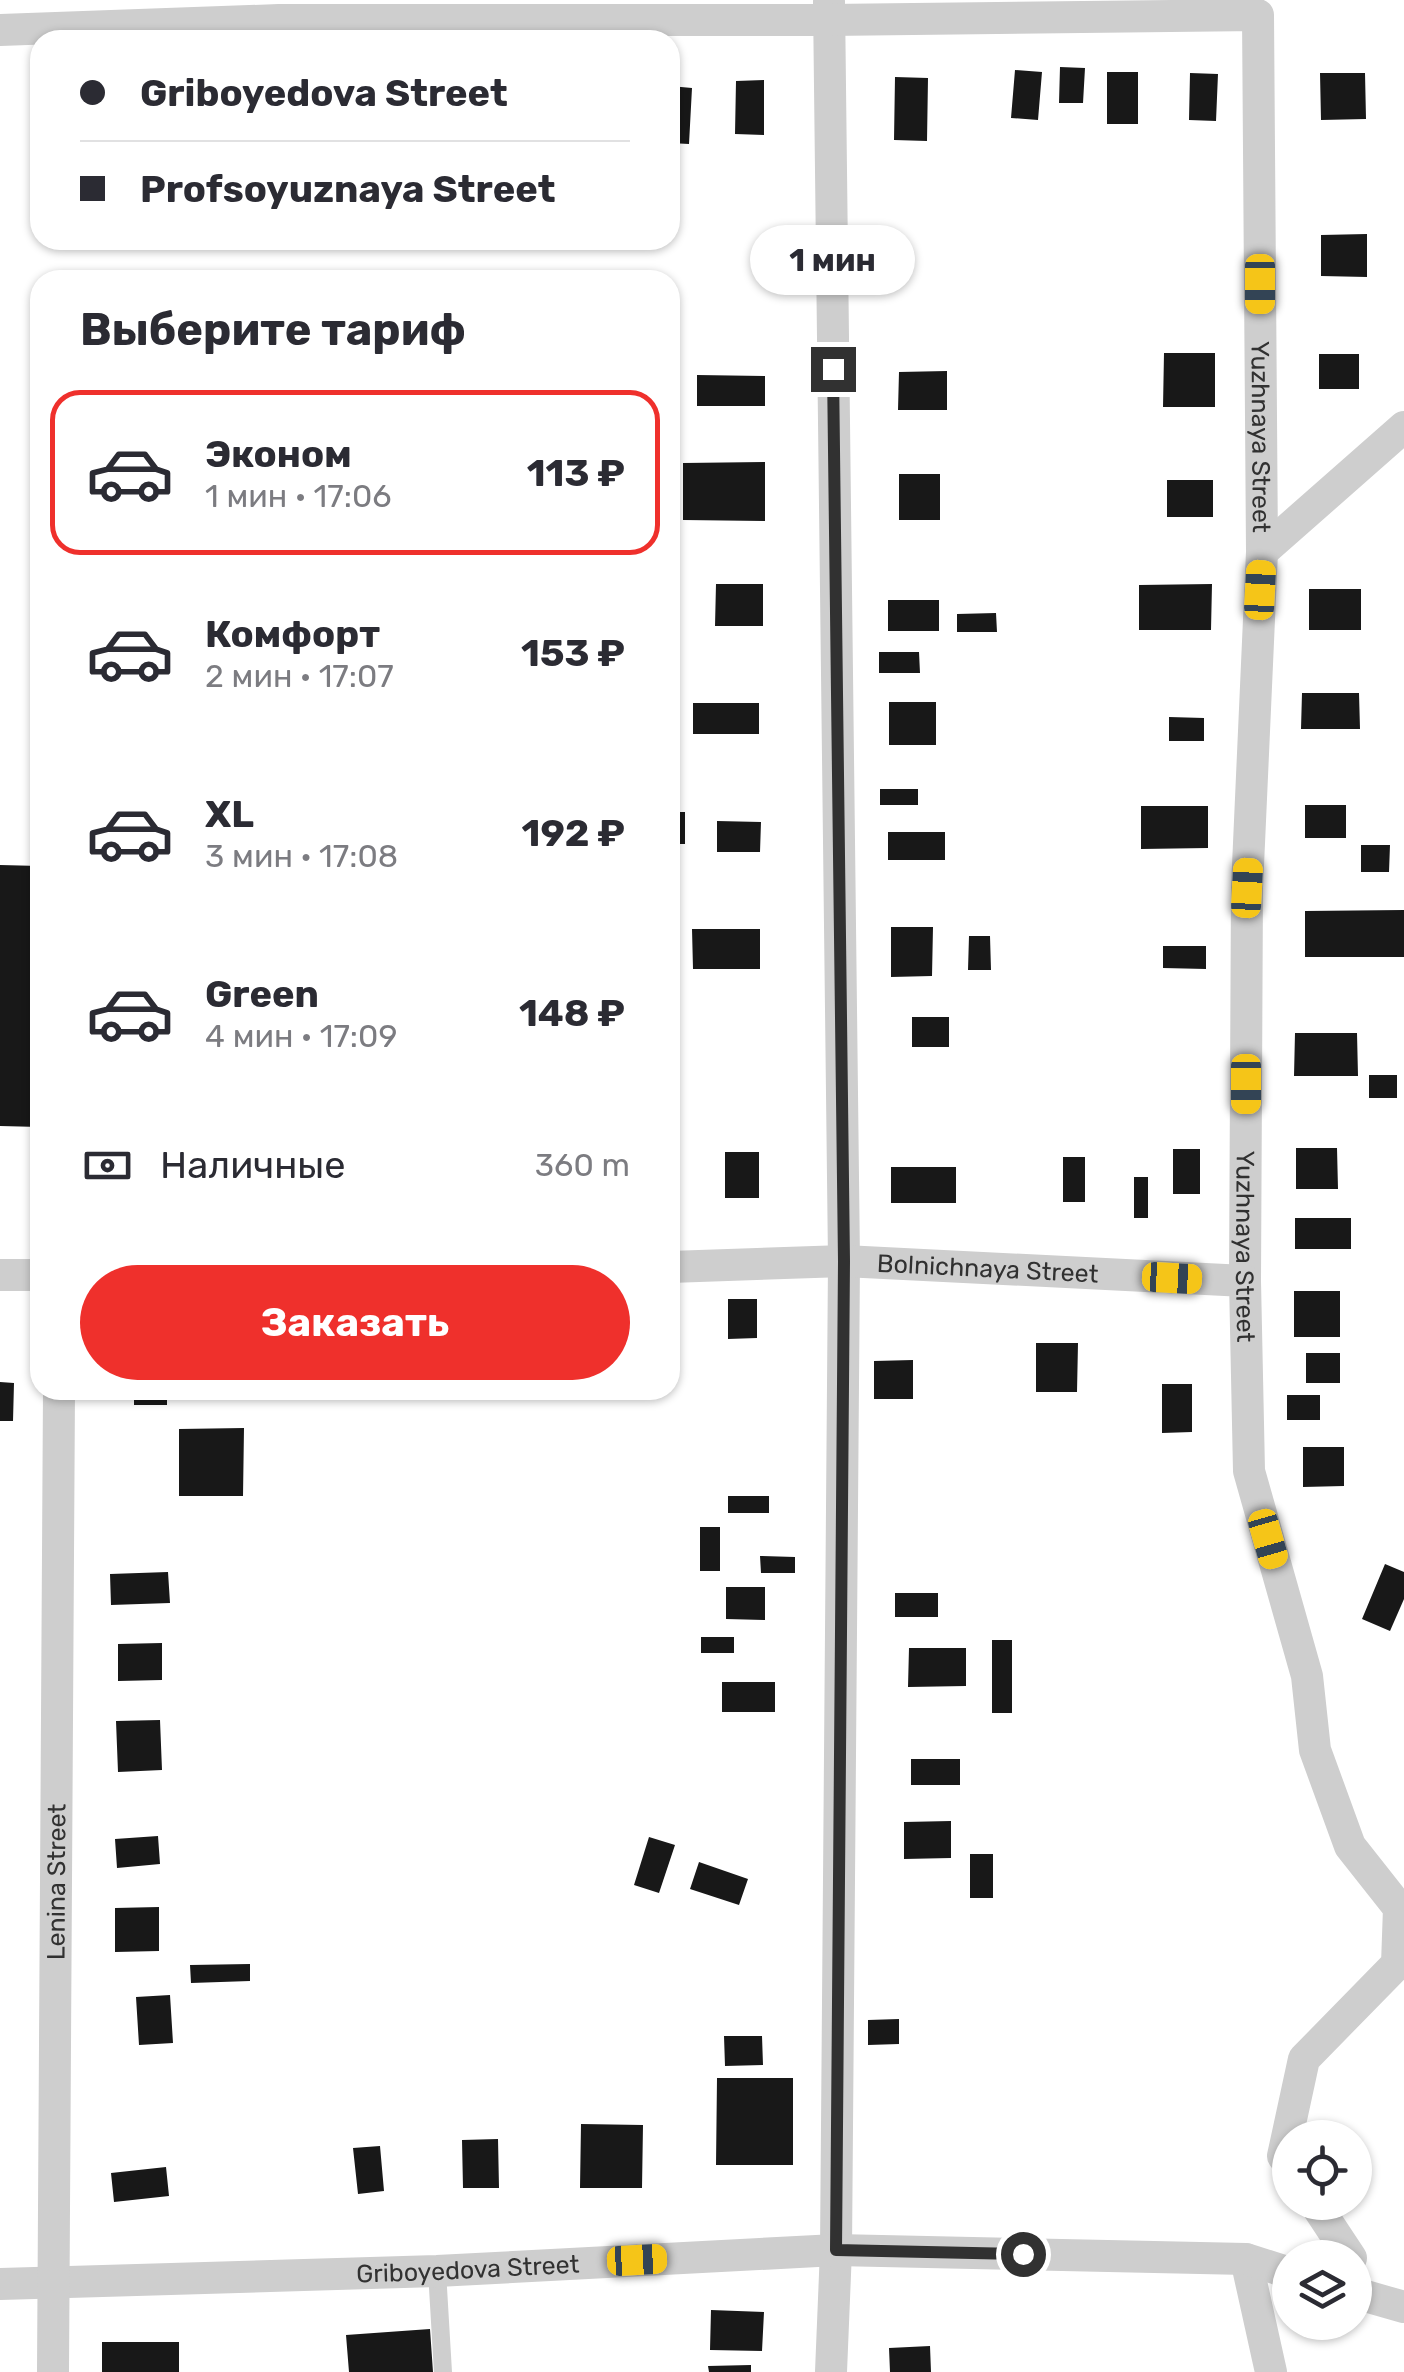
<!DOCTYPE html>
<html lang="ru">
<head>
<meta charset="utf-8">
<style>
	:root { --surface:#fff; --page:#f2f2f3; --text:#2b2b33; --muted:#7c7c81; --line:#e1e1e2; --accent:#ef302c }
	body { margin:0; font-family:Rubik,sans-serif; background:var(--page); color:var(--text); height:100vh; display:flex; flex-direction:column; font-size:38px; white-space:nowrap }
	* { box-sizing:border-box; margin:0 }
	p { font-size:32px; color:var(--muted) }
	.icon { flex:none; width:55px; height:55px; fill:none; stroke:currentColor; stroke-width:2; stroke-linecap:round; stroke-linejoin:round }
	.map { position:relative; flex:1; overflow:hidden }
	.sheet { position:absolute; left:30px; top:270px; width:650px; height:1130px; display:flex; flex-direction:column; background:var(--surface); border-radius:30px; box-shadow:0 2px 8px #0004 }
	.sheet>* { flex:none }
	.hud { position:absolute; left:30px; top:30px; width:650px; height:220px; border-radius:30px; box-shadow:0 2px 8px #0004; display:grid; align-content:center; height:220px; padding:0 50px; background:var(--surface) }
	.tools { position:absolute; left:1272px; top:2120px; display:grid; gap:20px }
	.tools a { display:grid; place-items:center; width:100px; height:100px; border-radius:50%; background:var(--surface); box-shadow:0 2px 8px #0004; font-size:50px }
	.end { position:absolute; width:45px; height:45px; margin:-22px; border:12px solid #313131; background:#fff; box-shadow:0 0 0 5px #fff }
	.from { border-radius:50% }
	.bubble { position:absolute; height:70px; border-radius:35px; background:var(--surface); box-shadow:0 2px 8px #0004; font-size:32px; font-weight:700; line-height:70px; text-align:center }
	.car { position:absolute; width:30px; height:60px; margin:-30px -15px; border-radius:12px; box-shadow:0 0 8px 2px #0007; background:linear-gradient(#f5c518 24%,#345 0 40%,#f5c518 0 76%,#345 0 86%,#f5c518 0) }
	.hud b { display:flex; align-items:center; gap:35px; height:95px; font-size:38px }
	.hud b+b { border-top:2px solid var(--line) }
	.hud i { width:25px; height:25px; background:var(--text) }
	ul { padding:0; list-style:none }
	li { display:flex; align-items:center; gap:30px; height:165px; margin:0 20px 15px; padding:0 30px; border:5px solid transparent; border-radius:30px }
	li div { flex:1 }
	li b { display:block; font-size:38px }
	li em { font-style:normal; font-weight:700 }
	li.current { border-color:var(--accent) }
	li>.icon { width:90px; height:90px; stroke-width:1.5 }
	h2 { padding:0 50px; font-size:45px; line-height:120px }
	.pay { display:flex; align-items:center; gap:25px; height:110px; padding:0 50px; font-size:38px }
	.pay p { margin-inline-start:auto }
	.action { display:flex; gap:20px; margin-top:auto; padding:20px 50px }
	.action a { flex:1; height:115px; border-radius:60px; background:var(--accent); color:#fff; font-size:40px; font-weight:700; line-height:115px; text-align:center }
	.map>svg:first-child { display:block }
	.building { fill:#181818 }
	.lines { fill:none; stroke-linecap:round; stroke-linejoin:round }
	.service { stroke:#cecece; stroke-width:18 }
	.minor { stroke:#cecece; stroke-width:32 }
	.route { stroke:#313131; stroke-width:12 }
	.labels { text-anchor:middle; stroke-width:10; stroke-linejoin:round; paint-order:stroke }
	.street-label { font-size:25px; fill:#313131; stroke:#fff }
</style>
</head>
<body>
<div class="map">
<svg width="1404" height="2372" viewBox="0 0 1404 2372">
	<rect width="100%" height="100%" fill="#fff"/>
	<path class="building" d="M1060,67L1085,68L1083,103H1059Z
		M1015,70L1042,72L1038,120L1011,118Z
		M1107,72H1138V124H1107Z
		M1190,73L1218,74L1216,121L1189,120Z
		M1320,73H1365L1366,119L1321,120Z
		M895,77L928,78L927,141L894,140Z
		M764,80V135L735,134L736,81Z
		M670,86L692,88L689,144L670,143Z
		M1367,234V277L1321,276V235Z
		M1164,353H1215V407H1163Z
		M1319,354H1359V389H1319Z
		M947,371V410H898L899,372Z
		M697,375L765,376V406H697Z
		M765,462V521L683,520V463Z
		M899,474H940V520H899Z
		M1167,480H1213V517H1167Z
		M716,584H763V626H715Z
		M1212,584L1211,630H1139V585Z
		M1309,589H1361V630H1309Z
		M888,600H939V631H888Z
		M996,613L997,632H957V614Z
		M879,652H919L920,673H879Z
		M1302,693H1359L1360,729H1301Z
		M889,702H936V745H889Z
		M693,703H759V734H693Z
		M1169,717L1204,718V741H1169Z
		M880,789H918V805H880Z
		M1305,805H1346V838H1305Z
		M1141,806H1208V848L1141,849Z
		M670,812H685V844H670Z
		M717,821L761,822L760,852H717Z
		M888,832H945V860H888Z
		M1361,845H1390L1389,872H1361Z
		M0,865L40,866V938H34L31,1053H40V1127L0,1126Z
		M1404,910V957H1305V911Z
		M891,927H933L932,976L891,977Z
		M692,929H760V969H693Z
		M969,936H990L991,970H968Z
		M1163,946H1206V969L1163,968Z
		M912,1017H949V1047H912Z
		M1295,1033H1357L1358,1076H1294Z
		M1369,1075H1397V1098H1369Z
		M1296,1148H1337L1338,1189H1296Z
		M1173,1149H1200V1194H1173Z
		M725,1152H759V1198H725Z
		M1063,1157H1085V1202H1063Z
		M891,1167H956V1203H891Z
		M1134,1177H1148V1218H1134Z
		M1295,1218H1351V1249H1295Z
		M1294,1291H1340V1337H1294Z
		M728,1299H757V1338L728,1339Z
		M1036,1343H1078L1077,1392H1036Z
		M1306,1353H1340V1383H1306Z
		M913,1360V1399H874V1361Z
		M0,1382L14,1383L13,1421H0Z
		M1162,1384H1192V1432L1162,1433Z
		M134,1390H167V1405H134Z
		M1287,1395H1320V1420H1287Z
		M244,1428L243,1496H179V1429Z
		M1303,1447H1344V1486L1303,1487Z
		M728,1496H769V1513H728Z
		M700,1527H720V1571H700Z
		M760,1556L795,1557V1573H761Z
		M1385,1564L1404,1572V1599L1390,1631L1362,1619Z
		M168,1572L170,1603L111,1605L110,1574Z
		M726,1587H765V1620L726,1619Z
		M895,1593H938V1617H895Z
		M701,1637H734V1653H701Z
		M992,1640H1012V1713H992Z
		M162,1643V1680L118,1681V1644Z
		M909,1648H966V1686L908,1687Z
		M722,1682H775V1712H722Z
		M160,1720L162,1770L118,1772L116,1721Z
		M911,1759H960V1785H911Z
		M951,1821V1858L904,1859V1822Z
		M158,1836L160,1864L117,1868L115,1839Z
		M649,1837L675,1845L659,1893L634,1885Z
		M970,1854H993V1898H970Z
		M699,1862L748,1879L739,1905L690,1889Z
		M159,1907V1951L115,1952V1908Z
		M250,1964V1981L191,1983L190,1965Z
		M170,1995L173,2043L139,2045L136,1997Z
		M899,2019V2044L868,2045V2020Z
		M724,2036H762L763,2065L725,2066Z
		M717,2078H793V2165H716Z
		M581,2124L643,2125L642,2188H580Z
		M498,2139L499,2188H463L462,2140Z
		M380,2146L384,2191L358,2194L353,2148Z
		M166,2167L169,2196L114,2202L111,2173Z
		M711,2310L764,2312L762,2351L710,2350Z
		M430,2329L433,2372H349L346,2335Z
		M102,2342H179V2372H102Z
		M930,2346L931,2372H890L889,2348Z
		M751,2365V2372H709L708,2366Z"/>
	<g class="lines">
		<path class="service" d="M437,2271L443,2372"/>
		<g class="minor">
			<path d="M829,2L844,1261L836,2250L831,2372"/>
			<path id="s1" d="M0,30L279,20H829L1258,15L1262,552L1247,888L1245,1281L1249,1471L1307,1676L1315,1750L1350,1846L1399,1908L1397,1964L1304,2059L1283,2156L1290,2166"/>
			<path d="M1262,552L1404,427"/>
			<path id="s2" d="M670,1267L844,1261L1245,1281"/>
			<path d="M0,1275H40"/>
			<path d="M1314,2202L1351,2258"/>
			<path d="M1246,2259L1271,2372"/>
			<path id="s3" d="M0,2284L437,2271L836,2250L1246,2259L1290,2273"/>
			<path d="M1355,2293L1404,2307"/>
			<path id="s4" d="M53,2372L59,1390"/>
		</g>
	</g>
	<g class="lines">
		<path class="route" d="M833,369L844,1261L836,2250L1023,2254"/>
	</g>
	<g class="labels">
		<g class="street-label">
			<text dy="9" stroke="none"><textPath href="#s1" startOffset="1680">Yuzhnaya Street</textPath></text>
			<text dy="9" stroke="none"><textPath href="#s1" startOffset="2490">Yuzhnaya Street</textPath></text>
			<text dy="9" stroke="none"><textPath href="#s2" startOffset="318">Bolnichnaya Street</textPath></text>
			<text dy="9" stroke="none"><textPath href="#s4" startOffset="490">Lenina Street</textPath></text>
			<text dy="9" stroke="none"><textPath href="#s3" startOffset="468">Griboyedova Street</textPath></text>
		</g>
	</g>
</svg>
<div class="tools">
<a><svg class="icon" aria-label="locate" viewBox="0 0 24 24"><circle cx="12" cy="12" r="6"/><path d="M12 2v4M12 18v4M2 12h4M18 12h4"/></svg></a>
<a><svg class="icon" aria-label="layers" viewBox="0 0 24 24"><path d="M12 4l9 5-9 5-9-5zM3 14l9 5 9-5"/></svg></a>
</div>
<i class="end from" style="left:1023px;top:2254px"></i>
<i class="end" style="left:833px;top:369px"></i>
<div class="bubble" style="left:750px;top:225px;width:165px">1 мин</div>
<i class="car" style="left:1260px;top:284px;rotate:180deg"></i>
<i class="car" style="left:1260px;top:590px;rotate:3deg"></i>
<i class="car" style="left:1247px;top:888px;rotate:3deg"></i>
<i class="car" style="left:1246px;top:1084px;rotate:180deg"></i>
<i class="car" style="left:1172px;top:1278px;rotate:93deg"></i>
<i class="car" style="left:1268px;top:1539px;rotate:164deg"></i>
<i class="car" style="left:637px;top:2260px;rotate:87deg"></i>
<div class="hud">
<b><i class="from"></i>Griboyedova Street</b>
<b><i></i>Profsoyuznaya Street</b>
</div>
<section class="sheet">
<h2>Выберите тариф</h2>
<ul>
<li class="current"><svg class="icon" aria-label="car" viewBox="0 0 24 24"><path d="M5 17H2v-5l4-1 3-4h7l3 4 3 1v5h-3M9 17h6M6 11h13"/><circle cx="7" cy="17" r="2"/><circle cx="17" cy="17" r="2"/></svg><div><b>Эконом</b><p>1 мин · 17:06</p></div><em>113 ₽</em></li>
<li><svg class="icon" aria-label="car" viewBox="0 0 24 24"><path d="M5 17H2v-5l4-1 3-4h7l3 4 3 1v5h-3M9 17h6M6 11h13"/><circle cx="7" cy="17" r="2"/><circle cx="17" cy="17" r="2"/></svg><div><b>Комфорт</b><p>2 мин · 17:07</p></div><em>153 ₽</em></li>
<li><svg class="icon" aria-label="car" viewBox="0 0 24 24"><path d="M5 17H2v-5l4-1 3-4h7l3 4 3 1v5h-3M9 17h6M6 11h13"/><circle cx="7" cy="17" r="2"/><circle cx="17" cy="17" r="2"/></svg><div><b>XL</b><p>3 мин · 17:08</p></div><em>192 ₽</em></li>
<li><svg class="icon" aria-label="car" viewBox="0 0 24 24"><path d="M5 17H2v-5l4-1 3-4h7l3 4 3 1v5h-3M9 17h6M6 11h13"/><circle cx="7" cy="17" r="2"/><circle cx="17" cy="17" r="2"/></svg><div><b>Green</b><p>4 мин · 17:09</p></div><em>148 ₽</em></li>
</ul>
<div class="pay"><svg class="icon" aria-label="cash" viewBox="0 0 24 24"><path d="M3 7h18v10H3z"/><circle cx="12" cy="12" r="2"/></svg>Наличные<p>360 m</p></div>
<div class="action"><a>Заказать</a></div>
</section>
</div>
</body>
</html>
